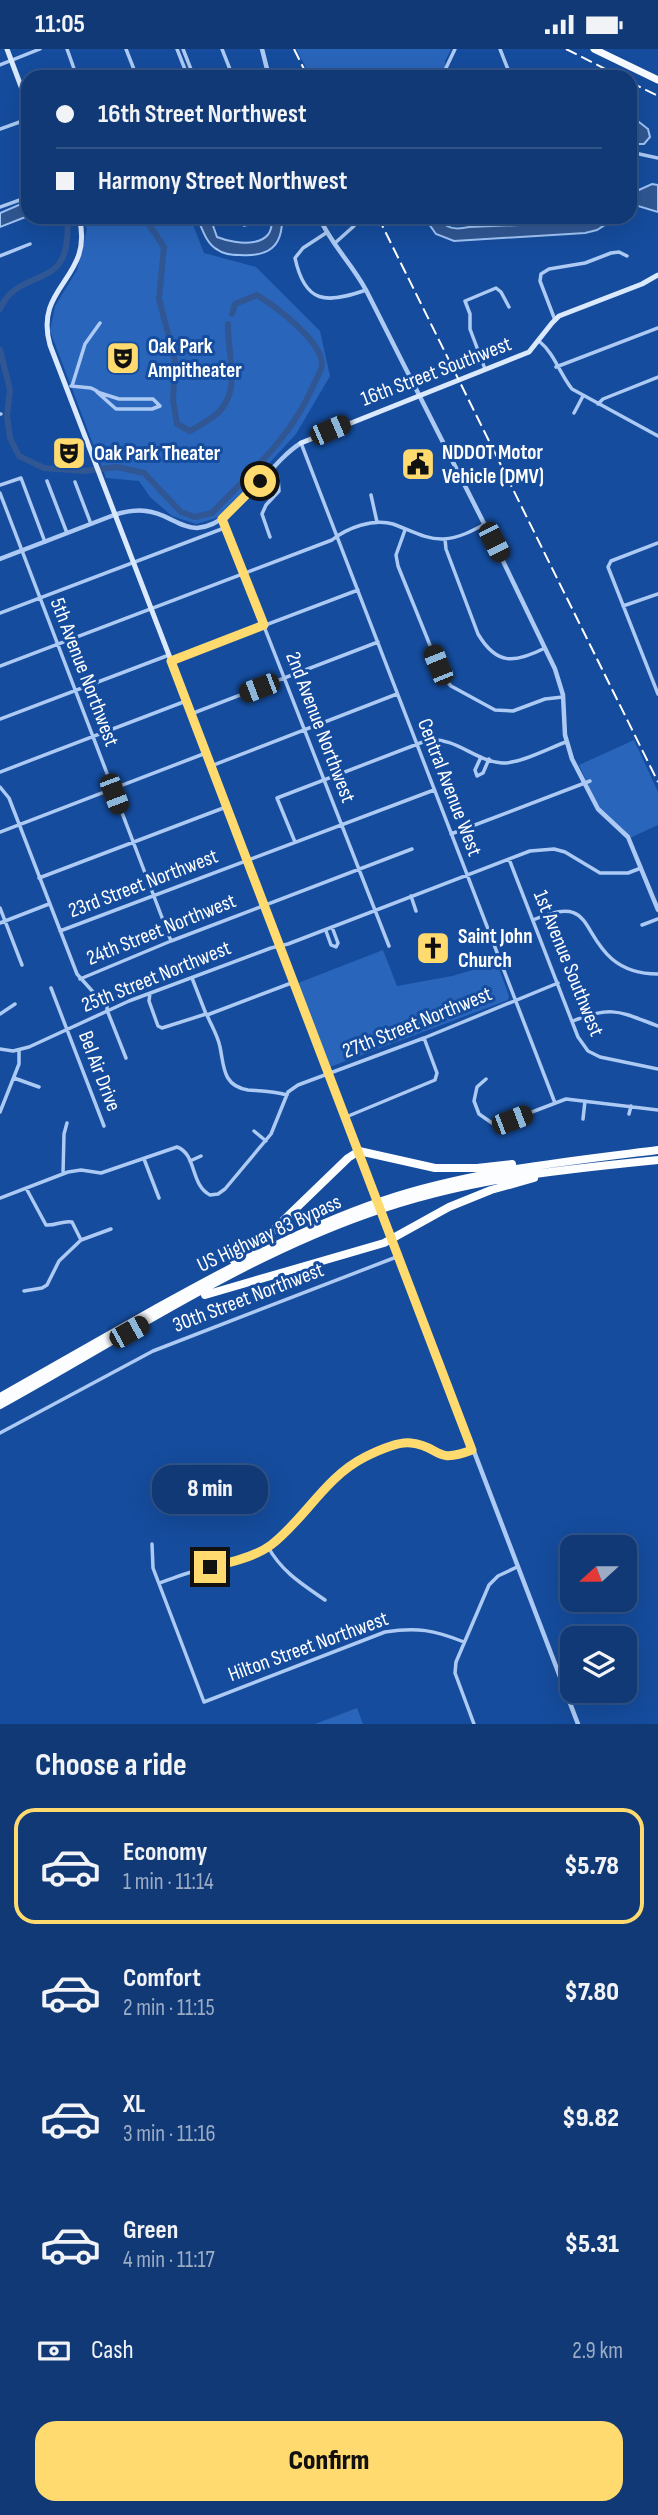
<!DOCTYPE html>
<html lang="en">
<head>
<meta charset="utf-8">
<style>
	:root { --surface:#103976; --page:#19407b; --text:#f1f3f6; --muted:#9cacc5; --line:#305388; --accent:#ffda6e }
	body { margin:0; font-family:"Sofia Sans Condensed",sans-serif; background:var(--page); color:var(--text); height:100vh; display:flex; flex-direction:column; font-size:26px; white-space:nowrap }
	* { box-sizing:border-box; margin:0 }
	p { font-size:23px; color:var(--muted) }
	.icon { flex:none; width:38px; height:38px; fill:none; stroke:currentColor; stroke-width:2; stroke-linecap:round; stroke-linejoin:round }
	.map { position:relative; height:1675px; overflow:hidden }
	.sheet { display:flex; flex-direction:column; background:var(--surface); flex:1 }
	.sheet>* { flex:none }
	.top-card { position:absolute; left:21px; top:21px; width:616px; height:154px; border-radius:21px; box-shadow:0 7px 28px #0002,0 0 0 2px var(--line); display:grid; align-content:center; height:154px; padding:0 35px; background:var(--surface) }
	.needle { width:46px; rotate:249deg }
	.buttons { position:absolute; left:560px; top:1486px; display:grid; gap:14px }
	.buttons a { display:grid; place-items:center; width:77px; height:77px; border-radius:14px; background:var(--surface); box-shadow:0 7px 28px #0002,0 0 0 2px var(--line); font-size:35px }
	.end { position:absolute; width:32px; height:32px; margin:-16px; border:9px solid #ffda6e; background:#111; box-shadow:0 0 0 4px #111 }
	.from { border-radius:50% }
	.bubble { position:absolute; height:49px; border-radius:21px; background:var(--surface); box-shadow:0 7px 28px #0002,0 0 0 2px var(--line); font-size:23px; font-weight:800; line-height:49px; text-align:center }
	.car { position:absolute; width:21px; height:42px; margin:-21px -10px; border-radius:9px; box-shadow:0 0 5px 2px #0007; background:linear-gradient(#222 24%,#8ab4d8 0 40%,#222 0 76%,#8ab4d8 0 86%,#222 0) }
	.top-card b { display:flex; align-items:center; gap:24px; height:66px; font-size:26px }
	.top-card b+b { border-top:2px solid var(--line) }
	.top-card i { width:18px; height:18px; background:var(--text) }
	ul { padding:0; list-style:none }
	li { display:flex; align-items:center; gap:21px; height:116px; margin:0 14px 10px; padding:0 21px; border:4px solid transparent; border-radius:21px }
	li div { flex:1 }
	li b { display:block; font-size:26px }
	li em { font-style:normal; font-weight:800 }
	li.current { border-color:var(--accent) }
	li>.icon { width:63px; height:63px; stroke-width:1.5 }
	h2 { padding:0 35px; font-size:32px; line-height:84px }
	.pay { display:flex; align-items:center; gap:18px; height:77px; padding:0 35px; font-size:26px }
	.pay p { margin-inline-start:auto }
	.cta { display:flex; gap:14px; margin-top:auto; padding:14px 35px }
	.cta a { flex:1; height:80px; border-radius:21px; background:var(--accent); color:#111; font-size:28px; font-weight:800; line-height:80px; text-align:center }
	.status { display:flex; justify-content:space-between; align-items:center; height:49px; padding:0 35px; background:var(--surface); direction:ltr }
	.status svg { height:19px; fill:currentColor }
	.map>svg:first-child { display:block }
	.green { fill:#2965bb }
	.water { fill:#305793; stroke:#9fc4f6; stroke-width:2 }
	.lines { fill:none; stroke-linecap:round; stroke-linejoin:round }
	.river { stroke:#305793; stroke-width:6 }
	.minor { stroke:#accaf3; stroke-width:3.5 }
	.tertiary { stroke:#accaf3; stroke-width:4.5 }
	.secondary { stroke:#dbe9fd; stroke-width:5 }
	.primary { stroke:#f8fbff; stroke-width:7 }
	.trunk { stroke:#fcfdff; stroke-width:8 }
	.rail { stroke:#fff; stroke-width:2; stroke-dasharray:12 5; stroke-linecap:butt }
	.route { stroke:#ffda6e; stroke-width:9 }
	.labels { text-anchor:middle; stroke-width:6; stroke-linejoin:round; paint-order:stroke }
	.poi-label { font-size:21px; font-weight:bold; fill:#fff; stroke:#154c9d; text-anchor:start }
	.street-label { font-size:21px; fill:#fff; stroke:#154c9d }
</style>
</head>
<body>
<div class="status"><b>11:05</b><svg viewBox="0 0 49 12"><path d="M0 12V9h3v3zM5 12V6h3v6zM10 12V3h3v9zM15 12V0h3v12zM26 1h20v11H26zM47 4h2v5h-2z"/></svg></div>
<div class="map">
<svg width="658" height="1675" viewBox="0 0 658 1675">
	<rect width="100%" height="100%" fill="#154c9d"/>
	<path class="green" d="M296,0H451L445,12L446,28H311Z
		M83,168H190L204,204L256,218L320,282L330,327L296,385L220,468L196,475L172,467L150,448L139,432L106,429L50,282L55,257L77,221L87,180Z
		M442,168H502L505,174L453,177Z
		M634,691L658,743V776L630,789L599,760L579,716Z
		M383,901L397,937L452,927L497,914L509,947L508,951L330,1018L298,934Z
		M357,1659L363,1675H315Z"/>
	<path class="water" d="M630,66L648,80L650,88L644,95H639L630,90Z
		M652,135L658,136V163L635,156L630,159V145Z
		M28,152V167L0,178V164Z
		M197,168H210L217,188C237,196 277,200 271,168H282C283,198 268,208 240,206C233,206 223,205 218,201C206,195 202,179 197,168Z
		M424,168H437C446,180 455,181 469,178L567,174L592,168H617L597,181L585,184L454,192L436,185Z"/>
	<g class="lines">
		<path class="river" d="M144,168L164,198L159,250L175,311L173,351L177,375L190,382C199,377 210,371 218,364C242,341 227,305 228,275
			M0,260C16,222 60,238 66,197C67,189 69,182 67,174
			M0,301L10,341L7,367L10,389L19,407L44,419L84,422L117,418L144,424L181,463L195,468L212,464C251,423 292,388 314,335C317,329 322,321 322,315C321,291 276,258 257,246L235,255L232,265"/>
		<path class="minor" d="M67,0L77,28
			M126,0L137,28
			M177,0L188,28
			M183,0L194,28
			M222,0L233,28
			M500,0L511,28
			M0,16L40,0
			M261,28L269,25
			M450,28L446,19L455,0
			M0,80L28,70
			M630,103L658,109
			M0,158L28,148
			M240,168L244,176L248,175L246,168
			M505,168L506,171
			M566,168L567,169
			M326,184L303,199L295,209C305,255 326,255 366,241
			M335,194L354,177
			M0,207L30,195
			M555,271L540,232L541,225L549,220L585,214L611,204L619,203L627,207
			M539,292C554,304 560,325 572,340L658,387
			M556,318L658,279
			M485,320L470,280V265L465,252L496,239L501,243L509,258
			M71,337L91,339L97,342
			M72,337L85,295L100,274
			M97,343L119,350H153L160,357L152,360H116Z
			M598,355L603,350L658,328
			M574,364L583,347
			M0,365H1
			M301,394L555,1054
			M47,432L67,484
			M75,433L91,475
			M0,436L21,429L45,493
			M0,444L171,892
			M371,446L377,473
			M222,470L389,897
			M405,481L396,506L398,517L438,616L444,629L451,637L495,661L513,662L545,650L563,648
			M270,488L262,465L266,456L279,442L278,428L273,418
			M445,490L446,500L478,585C497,617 515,614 545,599
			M658,494L611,512L608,518L658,645
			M623,557L658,545
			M0,564L227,478
			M171,612L358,541
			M0,617L332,491C347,479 373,469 393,475C410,481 426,491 444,490C459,489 472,482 485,475
			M191,665L378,593
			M0,670L169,606
			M481,708L475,721L477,727L483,724L489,710
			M211,717L397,645
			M0,723L186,652
			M0,738L9,749L77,925L94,944L107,952V961L126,1009
			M0,783L206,704
			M451,785L590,732
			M295,793L277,749L428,691C456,688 475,712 502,714C519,715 549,699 566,693
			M509,810L578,988L588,1002L600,1008L658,1020
			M39,829L226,758
			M411,847L416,862
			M0,859L22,916
			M533,871C592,845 580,882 612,910C625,921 642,925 658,925
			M0,874L49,855
			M642,876L658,870
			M60,882L434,741
			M326,882L331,896L336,898L338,894L332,878
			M192,929L206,965
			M80,930L171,892L412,800
			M51,939L104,1077
			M150,944L149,952L158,977L162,979L206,965L207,966L294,933
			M0,965L15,955
			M207,966C211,976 218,987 220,998C224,1016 222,1037 248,1041C261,1042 273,1042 287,1046
			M573,972C613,956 620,963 658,977
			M0,1000L13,1002L29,998L129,952L271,899L288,895L530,802L554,800L565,803L600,824H628L641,819
			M14,1029L39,1038
			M486,1030L477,1038L474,1052L479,1065L492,1074L506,1073L566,1050L658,1061
			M0,1063L19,1015V1001
			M629,1065L631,1057
			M346,1068L435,1031L437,1024L424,989
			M583,1070L585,1052
			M254,1082L266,1092
			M144,1110L159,1149
			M190,1112L201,1107
			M63,1125L64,1085L67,1074
			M26,1139L46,1176C56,1177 63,1171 72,1173L81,1191L111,1180
			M0,1149L68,1123L81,1121L101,1124L177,1098C197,1105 190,1136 210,1146L218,1145L225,1140L271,1085L288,1043L298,1036L424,989L558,934
			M24,1242L42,1239L47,1236L59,1212L81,1191
			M0,1384L153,1302L399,1207
			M152,1495L153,1519L204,1653L385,1583C417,1578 434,1581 464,1593
			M268,1498C282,1523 302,1535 325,1551
			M159,1534C171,1530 183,1525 195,1522C219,1515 251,1512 271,1496C305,1469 326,1427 365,1408C377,1402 398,1392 412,1394C441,1397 433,1416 472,1401
			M474,1675L455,1624L456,1613L489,1536L498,1527L517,1518"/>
		<path class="tertiary" d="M262,0L269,28
			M319,168C331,195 352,215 366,241L502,510L555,620L563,646L565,686L572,710L598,760L628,788L658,861
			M0,510L114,466C136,459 152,460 172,471C180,475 188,479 197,479C237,476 268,414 301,394
			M393,1190L578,1675"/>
		<path class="secondary" d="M7,0L28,56
			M79,168C95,230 33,236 50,296L393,1190
			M301,394L529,303L552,274L559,267L642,235L658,226"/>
		<path class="primary" d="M594,0L658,31"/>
		<path class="trunk" d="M234,1212L260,1194L348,1109L359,1102L435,1119H477L512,1115
			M205,1246L384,1194L449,1158L491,1141L534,1129
			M0,1348C52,1318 105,1289 157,1259C235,1216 312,1174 397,1147C482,1121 570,1112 658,1101
			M0,1356C120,1290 237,1211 367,1165C464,1130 557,1121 658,1111"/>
		<path class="rail" d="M294,0L308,28
			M566,0L621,28
			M630,33L658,47
			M378,168L658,733"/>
	</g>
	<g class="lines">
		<path class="route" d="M210,1518C229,1514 255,1508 271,1496C305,1470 325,1428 365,1408C377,1402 398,1392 411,1394C441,1397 433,1416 472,1401L171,612L264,576L222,470L260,432"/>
	</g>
	<defs>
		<g id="theatre-square" transform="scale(1.75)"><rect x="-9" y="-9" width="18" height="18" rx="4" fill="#ffda6e" stroke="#154c9d"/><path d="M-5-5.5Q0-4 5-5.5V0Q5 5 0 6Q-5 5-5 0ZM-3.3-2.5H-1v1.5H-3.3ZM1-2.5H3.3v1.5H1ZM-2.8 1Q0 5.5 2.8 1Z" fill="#111"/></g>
		<g id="civic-square" transform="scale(1.75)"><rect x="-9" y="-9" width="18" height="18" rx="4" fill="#ffda6e" stroke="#154c9d"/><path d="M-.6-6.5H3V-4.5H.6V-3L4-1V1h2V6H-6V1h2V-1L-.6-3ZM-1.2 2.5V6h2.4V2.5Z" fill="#111"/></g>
		<g id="church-square" transform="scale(1.75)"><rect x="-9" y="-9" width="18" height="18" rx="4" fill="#ffda6e" stroke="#154c9d"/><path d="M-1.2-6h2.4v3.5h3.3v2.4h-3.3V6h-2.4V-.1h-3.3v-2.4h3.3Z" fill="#111"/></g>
	</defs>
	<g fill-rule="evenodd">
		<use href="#theatre-square" x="123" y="309"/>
		<use href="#theatre-square" x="69" y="404"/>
		<use href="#civic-square" x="418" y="415"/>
		<use href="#church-square" x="433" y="899"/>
	</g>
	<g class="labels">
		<g class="poi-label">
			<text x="148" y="304">Oak Park<tspan x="148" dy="24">Ampitheater</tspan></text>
			<text x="442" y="410">NDDOT Motor<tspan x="442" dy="24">Vehicle (DMV)</tspan></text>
			<text x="94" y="411">Oak Park Theater</text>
			<text x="458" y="894">Saint John<tspan x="458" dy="24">Church</tspan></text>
		</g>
		<g class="street-label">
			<text transform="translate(436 322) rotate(-21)" y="7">16th Street Southwest</text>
			<text transform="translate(85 623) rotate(69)" y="7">5th Avenue Northwest</text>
			<text transform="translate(321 678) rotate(69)" y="7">2nd Avenue Northwest</text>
			<text transform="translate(450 738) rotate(69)" y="7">Central Avenue West</text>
			<text transform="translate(143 834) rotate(-21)" y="7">23rd Street Northwest</text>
			<text transform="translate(161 880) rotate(-22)" y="7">24th Street Northwest</text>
			<text transform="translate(569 914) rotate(68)" y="7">1st Avenue Southwest</text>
			<text transform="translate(156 927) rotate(-22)" y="7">25th Street Northwest</text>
			<text transform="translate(417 973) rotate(-22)" y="7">27th Street Northwest</text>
			<text transform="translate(100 1022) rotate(69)" y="7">Bel Air Drive</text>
			<text transform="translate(269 1184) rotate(-25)" y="7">US Highway 83 Bypass</text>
			<text transform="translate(248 1248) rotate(-21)" y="7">30th Street Northwest</text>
			<text transform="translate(308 1597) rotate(-20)" y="7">Hilton Street Northwest</text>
		</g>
	</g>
</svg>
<div class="buttons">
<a><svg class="needle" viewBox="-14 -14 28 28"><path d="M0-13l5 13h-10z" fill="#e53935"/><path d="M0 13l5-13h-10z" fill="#9cacc5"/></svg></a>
<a><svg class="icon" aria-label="layers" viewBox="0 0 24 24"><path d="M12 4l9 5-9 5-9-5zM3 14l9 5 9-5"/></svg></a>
</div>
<i class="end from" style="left:260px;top:432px"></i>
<i class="end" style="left:210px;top:1518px"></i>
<div class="bubble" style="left:152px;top:1416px;width:116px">8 min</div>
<i class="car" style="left:330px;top:381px;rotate:67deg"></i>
<i class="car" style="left:494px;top:493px;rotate:153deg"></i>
<i class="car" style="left:438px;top:616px;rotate:338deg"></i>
<i class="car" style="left:259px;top:639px;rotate:249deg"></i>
<i class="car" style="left:114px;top:745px;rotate:159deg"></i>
<i class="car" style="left:512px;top:1071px;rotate:69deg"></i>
<i class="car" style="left:129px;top:1283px;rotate:61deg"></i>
<div class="top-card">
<b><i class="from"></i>16th Street Northwest</b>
<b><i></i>Harmony Street Northwest</b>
</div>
</div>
<section class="sheet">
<h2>Choose a ride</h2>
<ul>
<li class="current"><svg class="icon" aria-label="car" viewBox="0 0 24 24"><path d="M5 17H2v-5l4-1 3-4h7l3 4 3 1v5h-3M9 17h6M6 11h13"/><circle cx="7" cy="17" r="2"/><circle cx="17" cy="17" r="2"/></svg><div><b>Economy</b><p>1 min · 11:14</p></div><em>$5.78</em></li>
<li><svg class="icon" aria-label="car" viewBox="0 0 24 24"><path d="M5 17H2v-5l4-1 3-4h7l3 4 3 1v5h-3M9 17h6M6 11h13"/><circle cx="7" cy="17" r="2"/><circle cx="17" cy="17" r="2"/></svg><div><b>Comfort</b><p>2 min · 11:15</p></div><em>$7.80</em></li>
<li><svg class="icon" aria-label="car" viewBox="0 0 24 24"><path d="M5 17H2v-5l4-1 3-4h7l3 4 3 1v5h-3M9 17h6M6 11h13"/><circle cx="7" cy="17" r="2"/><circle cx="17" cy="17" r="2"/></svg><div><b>XL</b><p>3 min · 11:16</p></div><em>$9.82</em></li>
<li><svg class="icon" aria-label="car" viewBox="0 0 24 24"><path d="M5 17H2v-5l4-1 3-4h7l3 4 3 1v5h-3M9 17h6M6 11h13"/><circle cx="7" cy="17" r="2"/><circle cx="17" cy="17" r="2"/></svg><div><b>Green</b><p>4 min · 11:17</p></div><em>$5.31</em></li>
</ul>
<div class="pay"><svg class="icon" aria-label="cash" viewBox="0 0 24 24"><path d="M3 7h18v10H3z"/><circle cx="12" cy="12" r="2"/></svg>Cash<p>2.9 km</p></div>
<div class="cta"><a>Confirm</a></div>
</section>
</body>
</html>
